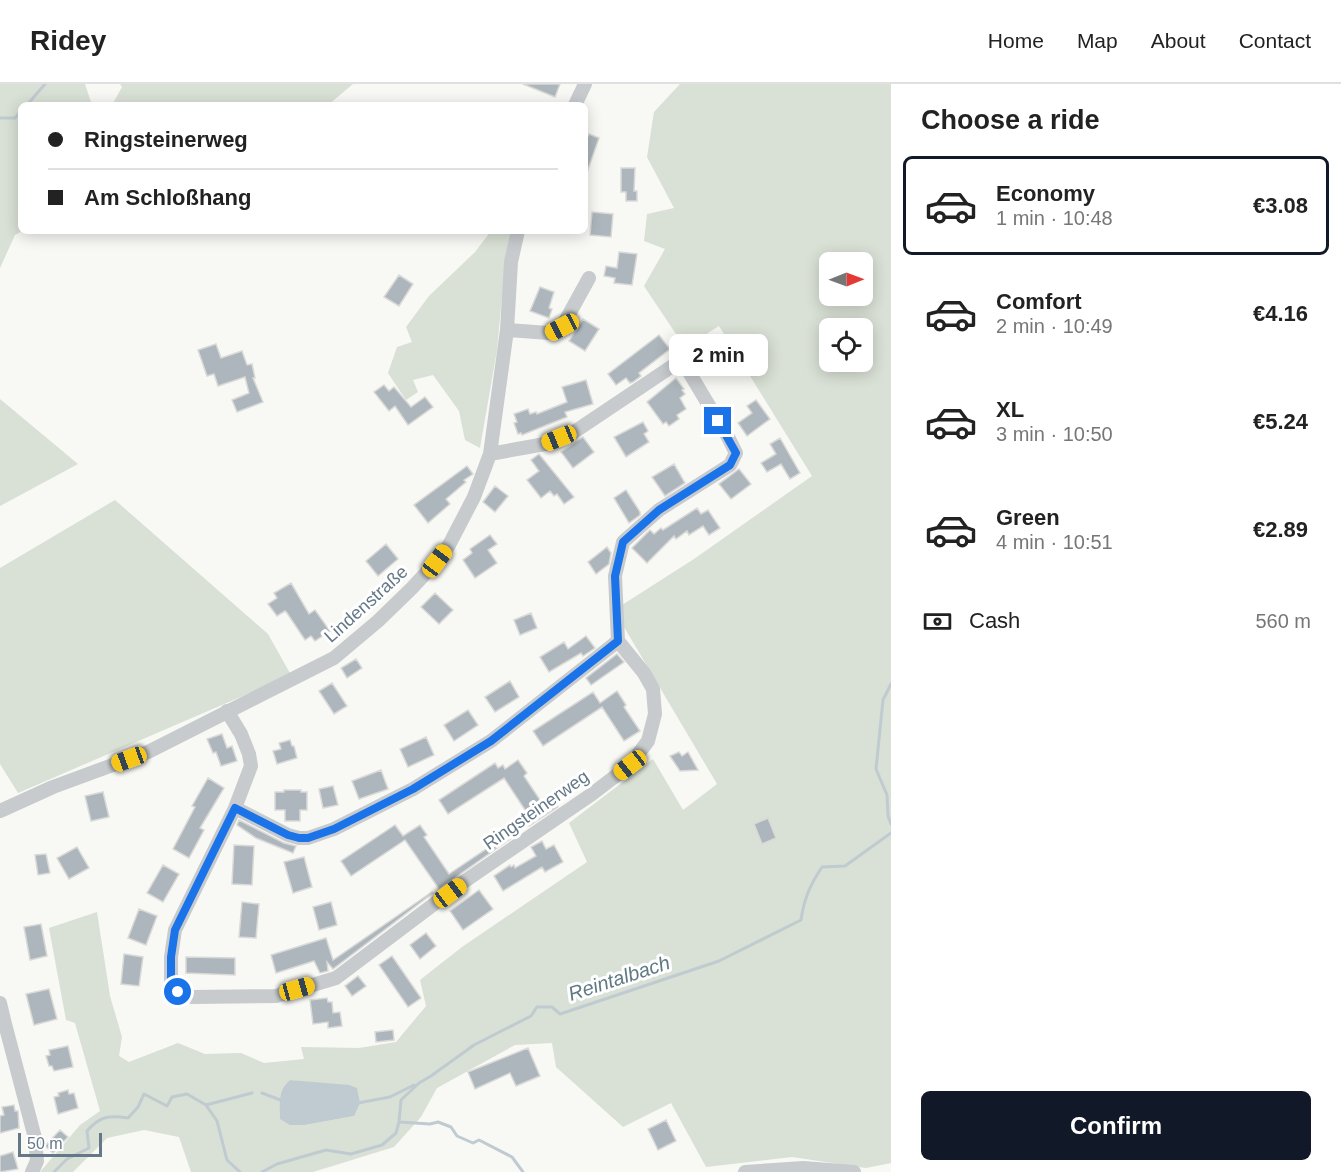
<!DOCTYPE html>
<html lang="en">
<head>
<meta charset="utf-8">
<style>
	:root { --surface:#fff; --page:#f6f6f6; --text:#222; --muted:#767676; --line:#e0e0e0; --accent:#111827 }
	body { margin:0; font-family:Helvetica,sans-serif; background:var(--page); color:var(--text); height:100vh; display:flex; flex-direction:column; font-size:22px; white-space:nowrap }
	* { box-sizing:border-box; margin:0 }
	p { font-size:20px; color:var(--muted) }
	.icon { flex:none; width:33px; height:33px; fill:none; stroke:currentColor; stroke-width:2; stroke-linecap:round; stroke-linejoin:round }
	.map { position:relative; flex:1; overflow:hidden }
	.sheet { display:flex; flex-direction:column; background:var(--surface); width:450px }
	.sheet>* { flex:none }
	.hud { position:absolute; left:18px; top:18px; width:570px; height:132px; border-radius:9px; box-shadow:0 3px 15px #0003; display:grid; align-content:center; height:132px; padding:0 30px; background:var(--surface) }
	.needle { width:39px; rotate:89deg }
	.fabs { position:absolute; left:819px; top:168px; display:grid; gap:12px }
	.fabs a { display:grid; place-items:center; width:54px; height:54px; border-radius:9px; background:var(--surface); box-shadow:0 3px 15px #0003; font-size:30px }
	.scale { position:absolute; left:18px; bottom:15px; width:84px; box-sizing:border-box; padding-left:6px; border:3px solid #647888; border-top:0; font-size:16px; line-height:21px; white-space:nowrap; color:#647888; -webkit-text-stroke:4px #fff; paint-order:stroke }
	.end { position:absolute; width:27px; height:27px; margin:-14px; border:8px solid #1a73e8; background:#fff; box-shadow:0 0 0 3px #fff }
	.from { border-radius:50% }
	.bubble { position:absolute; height:42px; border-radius:9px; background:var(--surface); box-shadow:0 3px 15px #0003; font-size:20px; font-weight:800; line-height:42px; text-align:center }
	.car { position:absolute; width:18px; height:36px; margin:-18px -9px; border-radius:8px; box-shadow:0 0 4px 2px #0007; background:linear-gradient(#f5c518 24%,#345 0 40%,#f5c518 0 76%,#345 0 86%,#f5c518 0) }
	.hud b { display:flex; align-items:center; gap:21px; height:57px; font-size:22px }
	.hud b+b { border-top:2px solid var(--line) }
	.hud i { width:15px; height:15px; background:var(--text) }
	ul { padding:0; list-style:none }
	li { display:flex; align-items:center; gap:18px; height:99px; margin:0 12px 9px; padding:0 18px; border:3px solid transparent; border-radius:9px }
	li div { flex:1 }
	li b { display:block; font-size:22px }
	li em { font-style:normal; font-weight:800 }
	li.on { border-color:var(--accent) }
	li>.icon { width:54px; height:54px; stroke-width:1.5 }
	h2 { padding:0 30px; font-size:27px; line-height:72px }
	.pay { display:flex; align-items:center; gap:15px; height:66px; padding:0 30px; font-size:22px }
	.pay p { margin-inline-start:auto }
	.primary-button { display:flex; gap:12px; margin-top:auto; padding:12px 30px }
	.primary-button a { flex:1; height:69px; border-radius:9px; background:var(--accent); color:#fff; font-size:24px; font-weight:800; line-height:69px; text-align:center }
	header { display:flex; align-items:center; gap:36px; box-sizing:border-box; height:84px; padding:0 30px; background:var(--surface); border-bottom:2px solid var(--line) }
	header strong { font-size:28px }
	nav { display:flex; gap:33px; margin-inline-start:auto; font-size:21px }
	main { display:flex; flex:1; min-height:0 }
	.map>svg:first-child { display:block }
	.green { fill:#d9e0d5; fill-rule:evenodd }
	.water { fill:#c0cbd1 }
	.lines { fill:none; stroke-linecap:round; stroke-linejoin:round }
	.stream { stroke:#c0cbd1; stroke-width:3 }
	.building { fill:#adb6bc; stroke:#d9d9d7; stroke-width:1.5 }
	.street { stroke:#c7cbce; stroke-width:14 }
	.route { stroke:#1a73e8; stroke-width:8 }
	.labels { text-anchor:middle; stroke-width:6; stroke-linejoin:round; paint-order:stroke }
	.street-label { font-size:18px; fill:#647888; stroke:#fff }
	.water-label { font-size:20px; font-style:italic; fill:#5f7a84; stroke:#fff }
</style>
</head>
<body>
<header>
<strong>Ridey</strong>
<nav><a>Home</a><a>Map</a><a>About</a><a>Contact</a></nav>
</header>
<main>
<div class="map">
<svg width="891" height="1088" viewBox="0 0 891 1088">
	<rect width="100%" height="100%" fill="#f8f8f4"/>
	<path class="green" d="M0,0H85L92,21H21L22,147L15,151L0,184Z
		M120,0H353L328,21H112L122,3Z
		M680,0H891V1079L866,1084L792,1073L706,1083L671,1019L623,1043L556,983L552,959L515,961L437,1004L421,1033L394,1063L313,1088H191L179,1053L144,1046L107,1054L73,1088H40L80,1041L100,1027L75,939L66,936L49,844L97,828L110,912L122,953L119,972L129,978L178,959L205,970L241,969L264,979L304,975L301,963L359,964L396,958L426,922L420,896L462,863L587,778L569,739L653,675L683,726L717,700L624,543L622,521L694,475L812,392L719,242L695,257L676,250L644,202L665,165L644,157L647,130L674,124L647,73L654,28ZM830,178H862V212H830ZM830,244H862V278H830ZM290,996L315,999L354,1032L305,1041L280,1035C279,1020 278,1005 290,996Z
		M491,147H513L505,181L497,266L480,364L465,356L459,327L433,291L413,296L418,308L406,316L388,289L397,263L412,258L406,243L429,212L475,168Z
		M0,315L78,380L0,422Z
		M115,416L268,550L291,591L18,709L0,680V484Z"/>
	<path class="water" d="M290,996L349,1001L357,1004L360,1019L354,1032L305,1041H290L280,1035C279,1020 278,1005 290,996Z"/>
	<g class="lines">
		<path class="stream" d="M27,21L45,0
			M0,34H15L21,27
			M891,600L883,616L876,685L887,711L888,732L891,740
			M262,1009L283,1017
			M358,1019L390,1013L414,1001
			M206,1021L252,1009
			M400,1038L430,1040L438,1038L451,1043L457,1052L473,1059L479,1056L512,1073L523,1088
			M54,1088L67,1075L89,1064L87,1047C100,1032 109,1031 128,1034L138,1023L144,1010L167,1022L172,1013L187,1010L206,1021L217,1037L227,1076L240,1088
			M262,1088L277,1080L326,1066L351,1070L382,1061L396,1049L399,1038L401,1016L419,999L431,992L474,961L531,932L537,923H552L560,930L719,877L801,836C804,815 810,801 822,783L845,782L891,749"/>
	</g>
	<path class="building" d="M523,0H560L555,13Z
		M589,50L599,54L586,91L585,53L587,54Z
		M621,84H635L634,107H637V117H626V108H621Z
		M592,128L613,130L611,153L590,151Z
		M619,168L637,170L632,201L614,199L615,194L604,192L606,182L617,184Z
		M399,191L413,200L399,222L384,213Z
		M540,203L554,208L549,224L552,225L549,234L530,227Z
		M583,235L599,245L585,267L569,257Z
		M659,251L670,265L639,289L641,292L633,298L630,299L626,294L616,301L608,290Z
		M712,254L722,266L707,280L697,268Z
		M216,260L221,274L242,267L247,281L252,280L255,294H253L263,318L237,328L232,316L249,309L245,293L218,302L214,290L207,292L198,266Z
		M676,294L684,305L682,306L685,310L680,314L686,325L677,331L679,335L669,342L666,338L663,340L647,318Z
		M586,296L593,320L565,328L567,333L522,351L521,349L518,350L514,339L517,338L514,330L528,325L530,330L536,328L537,330L567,318L562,303Z
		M384,301L389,307L394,303L411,323L425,313L433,323L408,341L395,322L389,327L374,308Z
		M756,316L770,335L747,352L738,339L752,329L747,322Z
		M643,338L648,347L644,350L649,358L626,373L614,353Z
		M583,353L594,368L573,384L561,368Z
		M780,354L800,389L790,395L781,380L767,388L761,379L776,370L770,360Z
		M539,370L574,413L564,420L557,410L554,412L550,407L541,414L527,396L539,387L531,376Z
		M674,380L685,399L665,412L652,393Z
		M467,382L473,390L464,396L466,398L446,415L450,420L428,439L414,421Z
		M739,385L751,400L731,415L719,400Z
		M495,402L508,412L495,428L483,418Z
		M626,406L640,428V431L629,439L614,414Z
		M697,424L701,430L708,426L720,444L709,451L703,442L689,451L687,447L676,455L674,452L647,479L632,464L650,446L654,450L661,444L663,446Z
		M490,451L497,460L488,466L497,479L475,494L463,476L472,469L470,465Z
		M386,460L398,475L378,492L366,477Z
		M607,463L611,469L609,480L596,490L588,478Z
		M291,499L309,530L315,526L330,547L315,557L311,552L305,556L287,529L285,527L277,532L268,520L277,514L274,509Z
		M435,509L453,526L439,540L421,523Z
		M531,529L537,544L520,551L514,536Z
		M586,552L595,564L583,572L581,569L549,588L540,573L564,558L568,565Z
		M617,570L624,578L591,601L586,594Z
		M356,575L362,584L347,594L341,584Z
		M510,597L519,613L495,628L485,613Z
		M332,599L347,622L334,630L319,607Z
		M617,607L626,621L624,623L640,647L624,657L602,623L543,662L533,647L593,608L600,619Z
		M468,626L478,641L454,657L444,641Z
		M222,650L227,664L232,662L237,677L221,682L216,668L213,669L207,655Z
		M426,653L434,671L408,683L400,665Z
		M290,656L292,662H294L297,674L277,680L273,667L281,665L279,659Z
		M679,668L682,672L688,668L698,686L680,687L670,672Z
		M518,676L527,689L524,692L546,725L556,719L558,723L529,742L526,738L531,735L504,694L448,730L439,716L495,679L498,684L503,681L505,685Z
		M381,686L388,705L359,715L352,697Z
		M208,694L224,704L200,744L204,746L189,774L173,765L195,723L192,722Z
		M333,702L338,721L323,724L319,705Z
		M284,706H301V708H307V726H300V737H285V726H275V708H284Z
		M103,708L109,733L91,737L85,712Z
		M768,734L776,754L762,760L754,740Z
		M239,736L284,759L296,762L293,769L256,754L237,741Z
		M395,741L403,752L420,741L427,751L424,753L449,790L510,749L513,753L439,805L405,756L351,792L341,777Z
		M542,757L546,765L554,761L563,778L545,788L542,783L503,807L494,792L510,781L511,783L514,781L515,784L536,772L531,763Z
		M234,761L254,762L252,801L232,800Z
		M77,763L89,784L69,795L57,774Z
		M46,770L50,789L38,791L35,771Z
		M304,773L312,803L293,809L284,778Z
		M163,781L179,790L163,818L147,809Z
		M479,806L493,825L463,846L450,827Z
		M432,808L433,809L333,885L327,878L328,887L320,889L314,877L276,889L271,871L326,854L333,876Z
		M242,818L259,820L256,854L239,853Z
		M331,818L337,841L319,846L313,823Z
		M139,825L157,832L146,861L128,854Z
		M41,840L47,872L30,876L24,843Z
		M426,849L436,862L420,875L410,861Z
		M124,870L143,873L139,902L121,900Z
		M392,872L421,914L408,923L379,881Z
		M186,873L235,874V891L186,889Z
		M358,892L366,902L352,912L345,902Z
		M49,905L57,935L34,941L26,910Z
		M327,914L328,918H332L333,929L340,928L342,942L328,944V938L313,940L310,916Z
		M393,946L394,956L376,958L375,948Z
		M68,962L73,983L54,987L52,982H49L46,972L50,971L49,966Z
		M528,964L540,992L516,1002L510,989L475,1005L468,988Z
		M68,1006L69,1010L74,1009L78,1024L58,1030L54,1013L59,1012L58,1009Z
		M14,1021L15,1027H18L19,1044L0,1049V1032L4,1031L2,1023Z
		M666,1036L676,1057L658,1066L648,1045Z
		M60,1046L68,1053L53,1069L45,1062Z
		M13,1068L18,1085L0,1088V1072Z"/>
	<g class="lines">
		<path class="street" d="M575,21L585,0
			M507,246L549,249L562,243L589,194
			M490,370L545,360L574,348L674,281L681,280L686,283L729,355L736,369L730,381L659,426L623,458L615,492L618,557
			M227,627L241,650L249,670L251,682L235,724L175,846L171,873V897L178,908L193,913L276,912L336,894L462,799L592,710L630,681L648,657L655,630L653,605L644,589L618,557
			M235,724L288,751L299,754H308L334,745L413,705L491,657L618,557
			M0,727L53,703L148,668L334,574L378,537L412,504L437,477L449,461L474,413L490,370L507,246L511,178L518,147
			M0,919L5,940L0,941
			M5,940L35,1054L37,1077L32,1088
			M745,1088L803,1084L854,1088"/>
	</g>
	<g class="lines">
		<path class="route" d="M178,908L171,897V873L175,846L235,724L288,751L299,754H308L334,745L413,705L491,657L618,557L615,492L623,458L659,426L730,381L736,369L718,337"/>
	</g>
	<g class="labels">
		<g class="street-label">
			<text transform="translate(366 520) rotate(-42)" y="6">Lindenstraße</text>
			<text transform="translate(536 726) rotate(-35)" y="6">Ringsteinerweg</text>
		</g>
		<g class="water-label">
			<text transform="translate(619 894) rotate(-18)" y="7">Reintalbach</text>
		</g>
	</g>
</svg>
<div class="fabs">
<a><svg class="needle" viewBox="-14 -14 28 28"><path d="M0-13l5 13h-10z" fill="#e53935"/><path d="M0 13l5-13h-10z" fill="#767676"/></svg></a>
<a><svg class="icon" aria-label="locate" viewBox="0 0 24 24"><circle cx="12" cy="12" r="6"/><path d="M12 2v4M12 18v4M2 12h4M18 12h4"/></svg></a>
</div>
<div class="scale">50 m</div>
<i class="end from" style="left:178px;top:908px"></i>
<i class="end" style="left:718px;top:337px"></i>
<div class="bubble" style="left:669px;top:250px;width:99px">2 min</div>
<i class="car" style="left:562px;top:243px;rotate:242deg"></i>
<i class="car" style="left:559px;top:354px;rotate:248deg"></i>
<i class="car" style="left:437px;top:477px;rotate:37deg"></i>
<i class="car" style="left:129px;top:675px;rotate:250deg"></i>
<i class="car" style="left:630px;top:681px;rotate:232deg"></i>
<i class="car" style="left:450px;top:809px;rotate:53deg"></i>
<i class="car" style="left:297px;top:905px;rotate:74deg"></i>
<div class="hud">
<b><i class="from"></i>Ringsteinerweg</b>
<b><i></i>Am Schloßhang</b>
</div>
</div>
<section class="sheet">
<h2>Choose a ride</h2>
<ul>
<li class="on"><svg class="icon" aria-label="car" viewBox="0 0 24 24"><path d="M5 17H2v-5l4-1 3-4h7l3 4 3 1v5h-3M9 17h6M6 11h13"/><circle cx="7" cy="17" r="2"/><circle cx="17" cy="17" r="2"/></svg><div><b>Economy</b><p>1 min · 10:48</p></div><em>€3.08</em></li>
<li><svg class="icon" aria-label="car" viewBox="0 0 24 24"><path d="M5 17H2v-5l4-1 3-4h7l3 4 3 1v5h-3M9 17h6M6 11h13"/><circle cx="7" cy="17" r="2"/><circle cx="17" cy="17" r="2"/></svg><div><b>Comfort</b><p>2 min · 10:49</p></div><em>€4.16</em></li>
<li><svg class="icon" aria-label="car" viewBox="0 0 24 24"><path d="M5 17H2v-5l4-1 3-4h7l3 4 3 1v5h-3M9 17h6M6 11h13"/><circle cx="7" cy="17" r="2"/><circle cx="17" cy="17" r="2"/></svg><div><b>XL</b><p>3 min · 10:50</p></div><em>€5.24</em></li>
<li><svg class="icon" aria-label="car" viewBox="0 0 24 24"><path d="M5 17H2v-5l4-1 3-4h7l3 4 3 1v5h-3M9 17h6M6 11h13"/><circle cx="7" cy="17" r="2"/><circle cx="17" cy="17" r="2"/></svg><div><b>Green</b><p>4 min · 10:51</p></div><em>€2.89</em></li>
</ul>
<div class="pay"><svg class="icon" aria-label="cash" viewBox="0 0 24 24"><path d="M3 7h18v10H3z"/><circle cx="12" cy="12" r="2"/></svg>Cash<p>560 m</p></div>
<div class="primary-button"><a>Confirm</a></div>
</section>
</main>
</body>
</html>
